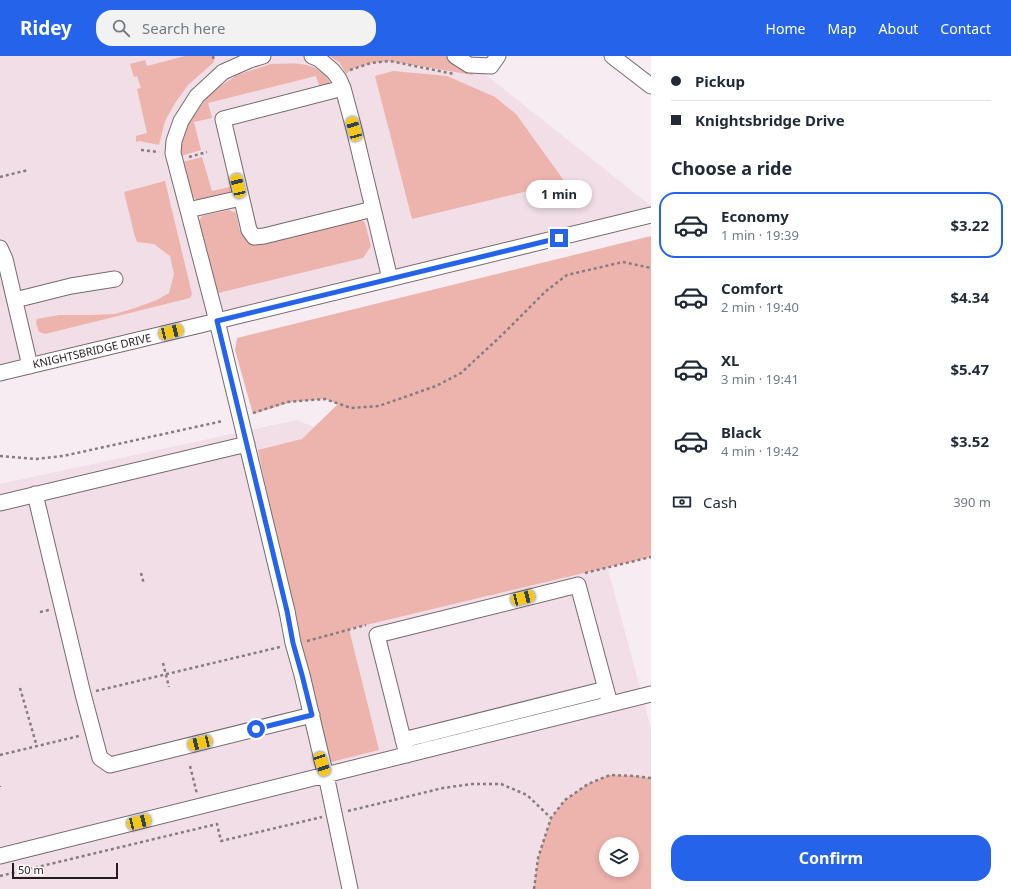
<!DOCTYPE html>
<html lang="en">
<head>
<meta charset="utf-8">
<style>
	:root { --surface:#fff; --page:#f2f2f3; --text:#1f2937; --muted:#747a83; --line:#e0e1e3; --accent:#2563eb }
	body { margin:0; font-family:"Noto Sans",sans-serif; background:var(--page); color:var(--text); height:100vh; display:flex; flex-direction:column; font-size:15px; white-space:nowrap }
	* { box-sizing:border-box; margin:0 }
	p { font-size:13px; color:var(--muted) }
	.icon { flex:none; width:22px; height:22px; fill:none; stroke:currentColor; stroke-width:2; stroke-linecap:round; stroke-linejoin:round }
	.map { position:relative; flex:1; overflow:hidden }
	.side { display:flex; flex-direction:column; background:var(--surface); width:360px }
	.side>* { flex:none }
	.hud { display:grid; align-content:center; height:88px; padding:0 20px; background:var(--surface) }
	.buttons { position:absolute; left:599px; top:781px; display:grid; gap:8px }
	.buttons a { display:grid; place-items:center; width:40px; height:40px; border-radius:50%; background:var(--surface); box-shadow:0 2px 6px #0003; font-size:20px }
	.scale { position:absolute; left:12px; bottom:10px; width:106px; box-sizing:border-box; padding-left:4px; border:2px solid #221e20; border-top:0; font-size:11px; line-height:14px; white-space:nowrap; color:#221e20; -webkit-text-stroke:3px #fefcfd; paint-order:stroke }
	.end { position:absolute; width:18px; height:18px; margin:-9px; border:5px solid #2563eb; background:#fff; box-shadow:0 0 0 2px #fff }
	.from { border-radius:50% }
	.bubble { position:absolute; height:28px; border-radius:14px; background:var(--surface); box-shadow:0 2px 6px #0003; font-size:13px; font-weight:700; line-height:28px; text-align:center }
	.car { position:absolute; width:12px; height:24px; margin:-12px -6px; border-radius:5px; box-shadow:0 0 3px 1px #0007; background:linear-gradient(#f5c518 24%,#345 0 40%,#f5c518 0 76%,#345 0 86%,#f5c518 0) }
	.hud b { display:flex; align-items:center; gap:14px; height:38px; font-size:15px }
	.hud b+b { border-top:1px solid var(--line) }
	.hud i { width:10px; height:10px; background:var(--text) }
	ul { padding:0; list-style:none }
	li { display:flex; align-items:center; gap:12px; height:66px; margin:0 8px 6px; padding:0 12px; border:2px solid transparent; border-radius:16px }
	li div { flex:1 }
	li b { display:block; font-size:15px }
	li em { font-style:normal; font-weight:700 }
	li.on { border-color:var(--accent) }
	li>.icon { width:36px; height:36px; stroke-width:1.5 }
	h2 { padding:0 20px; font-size:18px; line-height:48px }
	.pay { display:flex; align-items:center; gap:10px; height:44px; padding:0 20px; font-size:15px }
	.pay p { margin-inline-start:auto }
	.cta { display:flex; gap:8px; margin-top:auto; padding:8px 20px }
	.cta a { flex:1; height:46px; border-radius:16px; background:var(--accent); color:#fff; font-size:16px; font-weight:700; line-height:46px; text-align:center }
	header { display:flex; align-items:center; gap:24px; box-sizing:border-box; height:56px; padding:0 20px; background:var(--accent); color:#fff }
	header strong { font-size:19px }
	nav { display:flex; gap:22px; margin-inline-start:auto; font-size:14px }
	.search { width:280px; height:36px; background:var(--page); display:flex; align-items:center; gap:10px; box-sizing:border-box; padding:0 14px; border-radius:16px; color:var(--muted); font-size:15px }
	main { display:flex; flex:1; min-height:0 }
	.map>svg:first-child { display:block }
	.built { fill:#f1dee6; fill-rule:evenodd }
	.green { fill:#edb3ad; fill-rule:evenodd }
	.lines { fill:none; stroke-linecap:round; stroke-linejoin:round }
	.minor-casing { stroke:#756b6f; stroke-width:17 }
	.path { stroke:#847d80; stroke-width:2.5; stroke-dasharray:3 3; stroke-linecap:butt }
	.minor { stroke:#fff; stroke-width:15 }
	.route { stroke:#2563eb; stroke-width:5 }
	.labels { text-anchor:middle; stroke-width:3; stroke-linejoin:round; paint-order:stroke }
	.street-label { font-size:11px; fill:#221e20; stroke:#fefcfd }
</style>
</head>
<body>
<header>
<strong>Ridey</strong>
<div class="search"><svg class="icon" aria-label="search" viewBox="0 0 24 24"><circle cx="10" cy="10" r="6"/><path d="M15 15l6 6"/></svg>Search here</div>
<nav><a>Home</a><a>Map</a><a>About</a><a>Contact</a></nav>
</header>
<main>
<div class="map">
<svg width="651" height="833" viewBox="0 0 651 833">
	<rect width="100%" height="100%" fill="#f7ecf1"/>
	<path class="built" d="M0,0H455L481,15L651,150V159L0,317Z
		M297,364L603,495L651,672V833H0V428ZM606,788H632V814H606Z"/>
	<path class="green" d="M185,0H213L214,6L188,29L175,47L165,65L159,89L139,85L136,86V80L147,77L137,33L141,32L137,20L134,21L130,8L145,4L147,10Z
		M330,0H455L469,9L473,19L390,5L371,7L352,13L346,18L340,7Z
		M271,8C290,8 309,4 324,18C327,22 330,24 330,29L320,33L316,20L208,47L212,62L194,66L201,94L181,100L180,90L184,74L209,38L237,19Z
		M393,15L447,20L495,41L516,58L565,126L412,163L375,20Z
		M202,101L212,135L230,131L231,137L198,145L191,139L182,106Z
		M165,125L192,238L190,242L45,278L39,276L36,267L37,263L59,259H90L115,258L135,252L157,244L169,237L174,218L170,200L154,188L137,186L135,181L124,136Z
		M229,154L236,157L239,172L246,183L255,187L360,163L365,167L371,190L363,202L218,237L213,231L197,169L202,160Z
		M651,180V501L349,573L379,694L323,708L299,585L258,394L302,383L338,348L325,343L291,346L253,358L235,294L237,282Z
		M610,719L634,720L651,722V833H534L538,802L551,762L565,744L588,728ZM606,788H632V814H606Z"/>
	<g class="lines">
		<g class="minor-casing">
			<path id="minor" d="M263,0L250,4L223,16L197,40L181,65L174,85L173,97L217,265L287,555L293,587L302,619L323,708L326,719L350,833
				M312,0L319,3L333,15L339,23L343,32L354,73L390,223
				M455,0L469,9L491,10L498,0
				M612,0L651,30
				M343,32L223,63L249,174L254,181L264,180L373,153
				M188,154L241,142
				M0,192L5,203L30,310
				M15,244L71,230L115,223
				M0,317L217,265L651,159
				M35,438L83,638L100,702L110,709L312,659
				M0,447L247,388
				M403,684L606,633
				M407,699L377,579L578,529L610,648
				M0,800L651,638"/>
		</g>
		<path class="path" d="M213,0L214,5
			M350,14L371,7L390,5L454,18
			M141,94L159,96
			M189,101L207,96
			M0,121L28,114
			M253,357L287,346L325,343L351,352L379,350L436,330L461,317L503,278L546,235L567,219L623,206L651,212
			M0,400L36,403L63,400L223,365
			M141,517L144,528
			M585,517L651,501
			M40,556L49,554
			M307,585L366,569
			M163,607L169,631
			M20,632L37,691
			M96,635L280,591
			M0,699L79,680
			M190,710L197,738
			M0,730V731
			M348,755L443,732L472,728H501L527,739L551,762
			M0,820L217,768L221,785L322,761
			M534,833L538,802L551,762L565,744L588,728L610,719L634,720L651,722"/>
		<use href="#minor" class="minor"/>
	</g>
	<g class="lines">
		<path class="route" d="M256,673L312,659L302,619L293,587L287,555L217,265L559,182"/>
	</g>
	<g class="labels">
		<g class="street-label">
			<text transform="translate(92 295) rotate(-13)" y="4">KNIGHTSBRIDGE DRIVE</text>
		</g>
	</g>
</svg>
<div class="buttons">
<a><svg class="icon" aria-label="layers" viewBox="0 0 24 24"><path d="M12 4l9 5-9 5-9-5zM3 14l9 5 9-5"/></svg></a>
</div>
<div class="scale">50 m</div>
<i class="end from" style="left:256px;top:673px"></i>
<i class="end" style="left:559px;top:182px"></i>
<div class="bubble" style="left:526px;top:124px;width:66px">1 min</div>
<i class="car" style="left:354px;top:73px;rotate:344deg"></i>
<i class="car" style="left:238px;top:130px;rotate:347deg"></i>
<i class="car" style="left:171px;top:276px;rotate:76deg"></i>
<i class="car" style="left:523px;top:542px;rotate:76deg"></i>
<i class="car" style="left:200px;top:687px;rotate:256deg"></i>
<i class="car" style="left:322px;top:708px;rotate:161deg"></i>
<i class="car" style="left:139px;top:766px;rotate:76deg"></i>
</div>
<section class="side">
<div class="hud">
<b><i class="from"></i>Pickup</b>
<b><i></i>Knightsbridge Drive</b>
</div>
<h2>Choose a ride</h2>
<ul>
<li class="on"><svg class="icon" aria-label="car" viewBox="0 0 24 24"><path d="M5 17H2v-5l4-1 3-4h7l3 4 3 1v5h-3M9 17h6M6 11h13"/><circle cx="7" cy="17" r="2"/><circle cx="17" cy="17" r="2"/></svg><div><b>Economy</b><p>1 min · 19:39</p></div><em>$3.22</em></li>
<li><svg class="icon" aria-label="car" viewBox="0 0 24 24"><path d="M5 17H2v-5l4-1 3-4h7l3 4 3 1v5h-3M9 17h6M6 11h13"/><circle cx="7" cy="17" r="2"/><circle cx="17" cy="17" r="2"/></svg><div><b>Comfort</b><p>2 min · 19:40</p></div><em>$4.34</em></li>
<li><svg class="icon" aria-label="car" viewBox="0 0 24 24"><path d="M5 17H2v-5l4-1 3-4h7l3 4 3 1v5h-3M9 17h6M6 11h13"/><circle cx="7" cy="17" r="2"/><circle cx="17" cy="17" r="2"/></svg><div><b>XL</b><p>3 min · 19:41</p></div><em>$5.47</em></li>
<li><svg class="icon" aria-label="car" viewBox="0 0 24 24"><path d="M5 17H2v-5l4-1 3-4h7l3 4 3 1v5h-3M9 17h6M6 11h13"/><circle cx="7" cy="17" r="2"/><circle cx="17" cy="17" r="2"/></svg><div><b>Black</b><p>4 min · 19:42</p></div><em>$3.52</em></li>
</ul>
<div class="pay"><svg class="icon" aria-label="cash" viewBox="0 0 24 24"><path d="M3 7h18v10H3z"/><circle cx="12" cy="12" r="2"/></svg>Cash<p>390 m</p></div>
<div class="cta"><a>Confirm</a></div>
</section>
</main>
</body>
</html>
